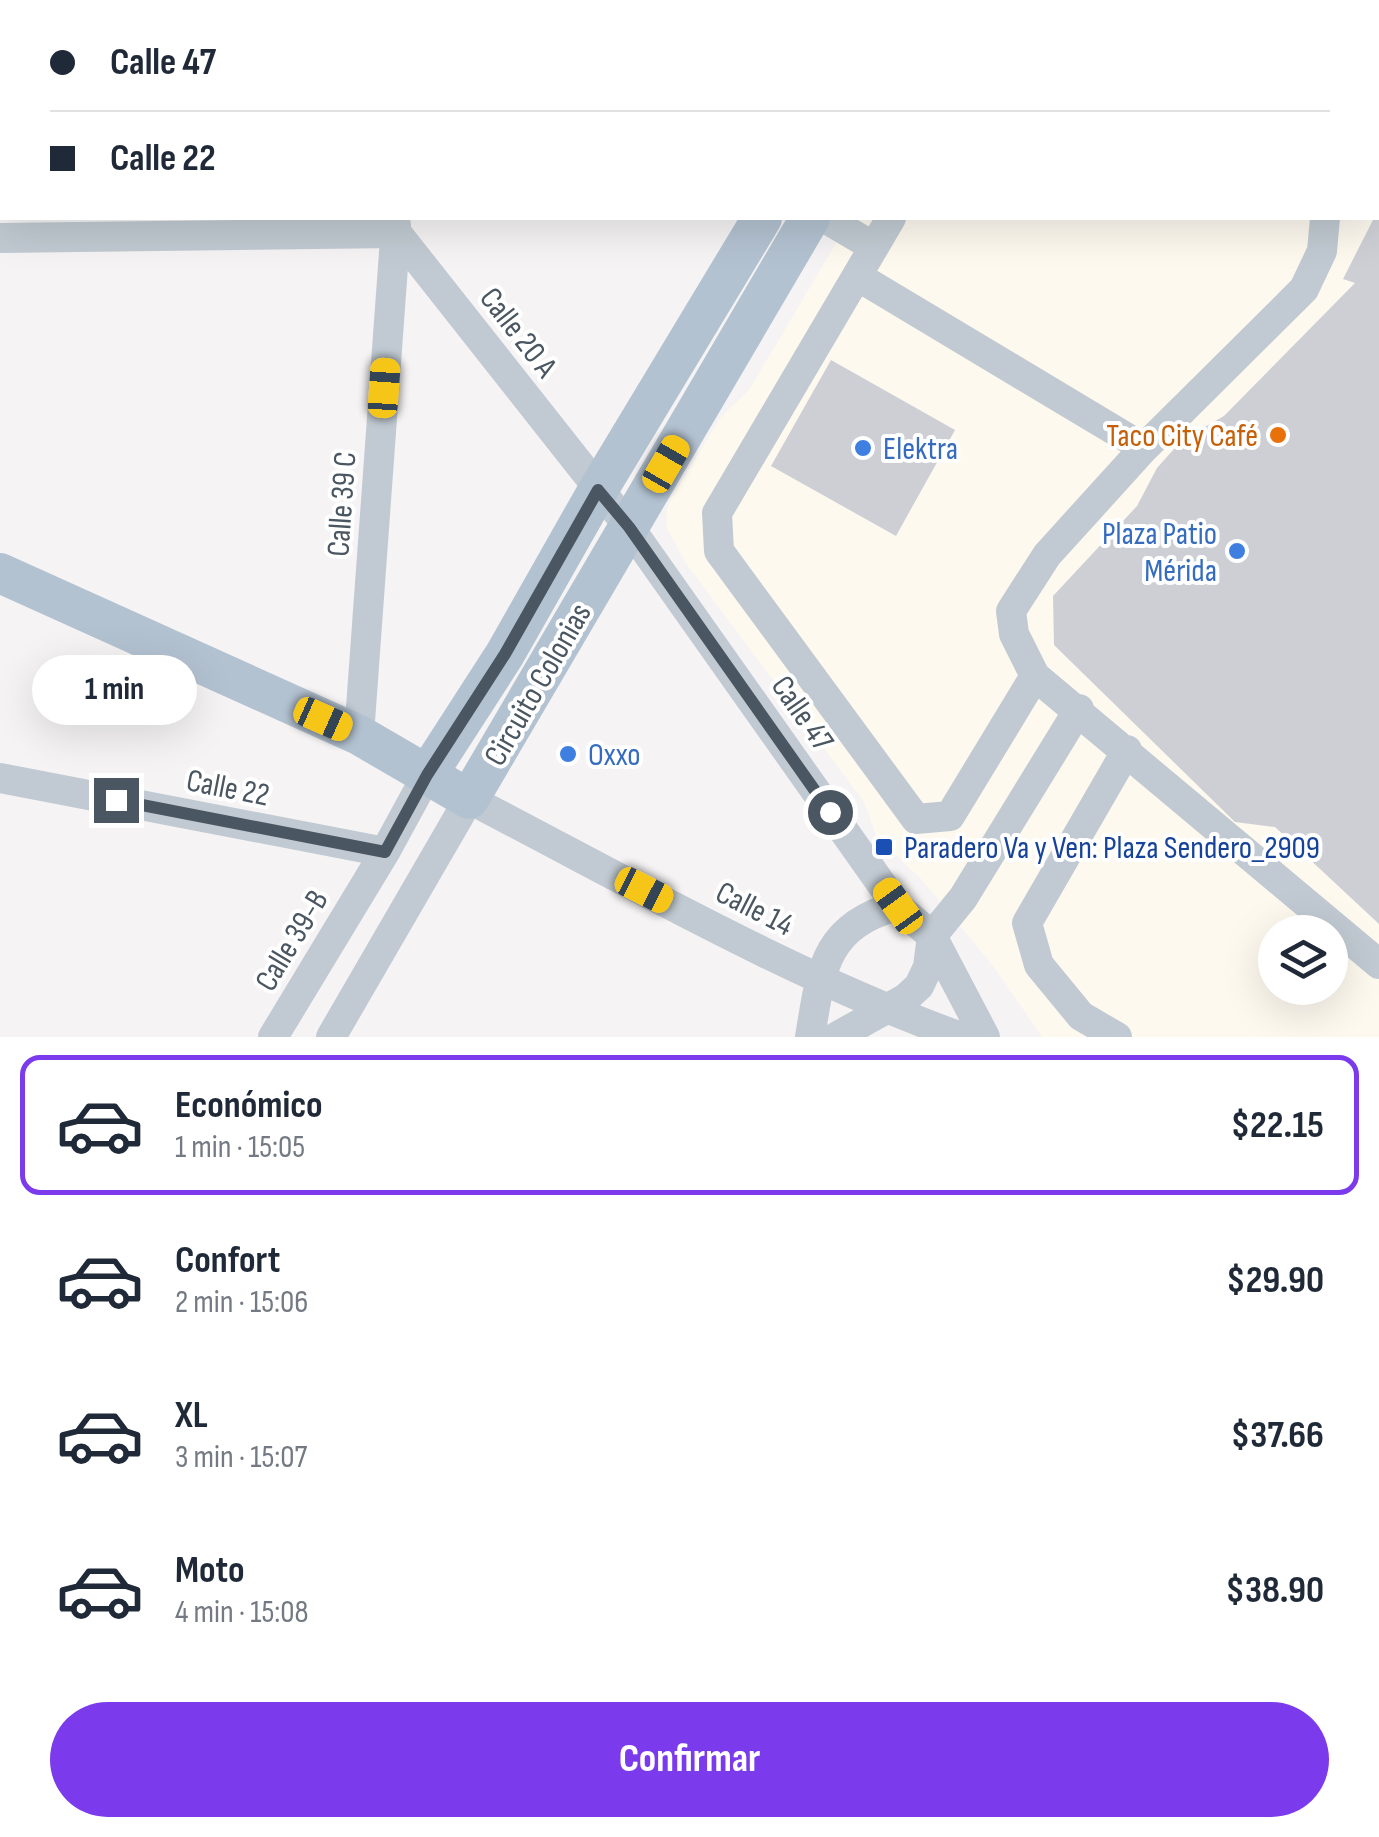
<!DOCTYPE html>
<html lang="es">
<head>
<meta charset="utf-8">
<style>
	:root { --surface:#fff; --page:#f6f6f7; --text:#1f2937; --muted:#747a83; --line:#e0e1e3; --accent:#7c3aed }
	body { margin:0; font-family:"Sofia Sans Condensed",sans-serif; background:var(--page); color:var(--text); height:100vh; display:flex; flex-direction:column; font-size:38px; white-space:nowrap }
	* { box-sizing:border-box; margin:0 }
	p { font-size:32px; color:var(--muted) }
	.icon { flex:none; width:55px; height:55px; fill:none; stroke:currentColor; stroke-width:2; stroke-linecap:round; stroke-linejoin:round }
	.map { position:relative; height:1037px; overflow:hidden }
	.side { display:flex; flex-direction:column; background:var(--surface); flex:1 }
	.side>* { flex:none }
	.banner { position:absolute; left:0px; top:0px; width:1380px; height:220px; box-shadow:0 10px 40px #0002; display:grid; align-content:center; height:220px; padding:0 50px; background:var(--surface) }
	.controls { position:absolute; left:1258px; top:915px; display:grid; gap:20px }
	.controls a { display:grid; place-items:center; width:90px; height:90px; border-radius:50%; background:var(--surface); box-shadow:0 10px 40px #0002; font-size:50px }
	.end { position:absolute; width:45px; height:45px; margin:-22px; border:12px solid #4a5661; background:#fff; box-shadow:0 0 0 5px #fff }
	.from { border-radius:50% }
	.bubble { position:absolute; height:70px; border-radius:35px; background:var(--surface); box-shadow:0 10px 40px #0002; font-size:32px; font-weight:700; line-height:70px; text-align:center }
	.car { position:absolute; width:30px; height:60px; margin:-30px -15px; border-radius:12px; box-shadow:0 0 8px 2px #0007; background:linear-gradient(#f5c518 24%,#345 0 40%,#f5c518 0 76%,#345 0 86%,#f5c518 0) }
	.banner b { display:flex; align-items:center; gap:35px; height:95px; font-size:38px }
	.banner b+b { border-top:2px solid var(--line) }
	.banner i { width:25px; height:25px; background:var(--text) }
	ul { padding:18px 0 0; list-style:none }
	li { display:flex; align-items:center; gap:30px; height:140px; margin:0 20px 15px; padding:0 30px; border:5px solid transparent; border-radius:20px }
	li div { flex:1 }
	li b { display:block; font-size:38px }
	li em { font-style:normal; font-weight:700 }
	li.active { border-color:var(--accent) }
	li>.icon { width:90px; height:90px; stroke-width:1.5 }
	.action { display:flex; gap:20px; margin-top:auto; padding:20px 50px }
	.action a { flex:1; height:115px; border-radius:60px; background:var(--accent); color:#fff; font-size:40px; font-weight:700; line-height:115px; text-align:center }
	.map>svg:first-child { display:block }
	.commercial { fill:#fdf9ef; fill-rule:evenodd }
	.building { fill:#cdcfd5 }
	.lines { fill:none; stroke-linecap:round; stroke-linejoin:round }
	.path { stroke:#7ad0a6; stroke-width:5; stroke-dasharray:8 5; stroke-linecap:butt }
	.minor { stroke:#c1cad2; stroke-width:30 }
	.major { stroke:#b3c2d1; stroke-width:40 }
	.route { stroke:#4a5661; stroke-width:12 }
	.food-dot { fill:#e8710a; stroke:#fff; stroke-width:4 }
	.shop-dot { fill:#3f7fe0; stroke:#fff; stroke-width:4 }
	.transit-dot { fill:#1a4fb4; stroke:#fff; stroke-width:4 }
	.labels { text-anchor:middle; stroke-width:8; stroke-linejoin:round; paint-order:stroke }
	.street-label { font-size:32px; fill:#4a5661; stroke:#fff }
	.food-label { font-size:32px; fill:#c56008; stroke:#fff; text-anchor:end }
	.shop-label { font-size:32px; fill:#366cbe; stroke:#fff; text-anchor:start }
	.transit-label { font-size:32px; fill:#164399; stroke:#fff; text-anchor:start }
</style>
</head>
<body>
<div class="map">
<svg width="1379" height="1037" viewBox="0 0 1379 1037">
	<rect width="100%" height="100%" fill="#f5f3f3"/>
	<path class="commercial" d="M980,0H1379V1037H1042L994,967L920,878L877,838L864,802L685,562L667,528L666,512L671,498L721,417L749,390L851,218H1378V2H978ZM1275,932H1330V988H1275Z"/>
	<path class="building" d="M1374,218H1379V924L1275,827L1235,822L1054,645L1053,596L1137,506L1157,468L1182,440L1224,416L1355,283L1343,279Z
		M831,360L955,430L896,536L771,466Z"/>
	<g class="lines">
		<path class="path" d="M829,2L830,0"/>
		<path class="minor" d="M233,0L234,2
			M1360,0L1364,2
			M410,2V0
			M1018,2L1020,0
			M1378,85L1379,82
			M385,218L629,527L897,906L932,936L985,1037
			M825,218L874,247
			M891,218L717,513L719,551L916,819L950,816L1035,676
			M1325,218L1322,251L1304,289L1144,448L1047,555L1011,611L1014,634L1035,676L1379,964
			M0,238L396,233
			M857,276L1144,448
			M359,735L396,225
			M0,778L385,852
			M273,1037L385,852L427,775
			M331,1037L469,799C631,883 790,975 961,1037
			M810,1037C821,970 824,926 897,906
			M836,1037L906,998L919,986L928,967L932,936L963,898L1079,709
			M1117,1037L1081,1016L1039,965L1027,923L1127,750"/>
		<path class="major" d="M891,2L892,0
			M937,2L939,0
			M0,573L359,735L469,799L810,218
			M427,775L505,654L598,490L762,218"/>
	</g>
	<g class="lines">
		<path class="route" d="M116,800L385,852L427,775L505,654L598,490L629,527L830,812"/>
	</g>
	<circle class="food-dot" cx="1278" cy="435" r="10"/>
	<g class="shop-dot">
		<circle cx="863" cy="448" r="10"/>
		<circle cx="1237" cy="551" r="10"/>
		<circle cx="568" cy="754" r="10"/>
	</g>
	<rect class="transit-dot" x="874" y="837" width="20" height="20" rx="5"/>
	<g class="labels">
		<g class="street-label">
			<text transform="translate(519 332) rotate(52)" y="11">Calle 20 A</text>
			<text transform="translate(341 504) rotate(-86)" y="11">Calle 39 C</text>
			<text transform="translate(537 684) rotate(-60)" y="11">Circuito Colonias</text>
			<text transform="translate(803 713) rotate(55)" y="11">Calle 47</text>
			<text transform="translate(228 787) rotate(11)" y="11">Calle 22</text>
			<text transform="translate(755 908) rotate(27)" y="11">Calle 14</text>
			<text transform="translate(291 940) rotate(-59)" y="11">Calle 39-B</text>
		</g>
		<g class="food-label">
			<text x="1258" y="446">Taco City Café</text>
		</g>
		<g class="shop-label">
			<text x="883" y="459">Elektra</text>
			<text x="1217" y="544" text-anchor="end">Plaza Patio<tspan x="1217" dy="37">Mérida</tspan></text>
			<text x="588" y="765">Oxxo</text>
		</g>
		<g class="transit-label">
			<text x="904" y="858">Paradero Va y Ven: Plaza Sendero_2909</text>
		</g>
	</g>
</svg>
<div class="controls">
<a><svg class="icon" aria-label="layers" viewBox="0 0 24 24"><path d="M12 4l9 5-9 5-9-5zM3 14l9 5 9-5"/></svg></a>
</div>
<i class="end from" style="left:830px;top:812px"></i>
<i class="end" style="left:116px;top:800px"></i>
<div class="bubble" style="left:32px;top:655px;width:165px">1 min</div>
<i class="car" style="left:384px;top:388px;rotate:4deg"></i>
<i class="car" style="left:666px;top:464px;rotate:30deg"></i>
<i class="car" style="left:323px;top:719px;rotate:114deg"></i>
<i class="car" style="left:644px;top:890px;rotate:117deg"></i>
<i class="car" style="left:898px;top:906px;rotate:324deg"></i>
<div class="banner">
<b><i class="from"></i>Calle 47</b>
<b><i></i>Calle 22</b>
</div>
</div>
<section class="side">
<ul>
<li class="active"><svg class="icon" aria-label="car" viewBox="0 0 24 24"><path d="M5 17H2v-5l4-1 3-4h7l3 4 3 1v5h-3M9 17h6M6 11h13"/><circle cx="7" cy="17" r="2"/><circle cx="17" cy="17" r="2"/></svg><div><b>Económico</b><p>1 min · 15:05</p></div><em>$22.15</em></li>
<li><svg class="icon" aria-label="car" viewBox="0 0 24 24"><path d="M5 17H2v-5l4-1 3-4h7l3 4 3 1v5h-3M9 17h6M6 11h13"/><circle cx="7" cy="17" r="2"/><circle cx="17" cy="17" r="2"/></svg><div><b>Confort</b><p>2 min · 15:06</p></div><em>$29.90</em></li>
<li><svg class="icon" aria-label="car" viewBox="0 0 24 24"><path d="M5 17H2v-5l4-1 3-4h7l3 4 3 1v5h-3M9 17h6M6 11h13"/><circle cx="7" cy="17" r="2"/><circle cx="17" cy="17" r="2"/></svg><div><b>XL</b><p>3 min · 15:07</p></div><em>$37.66</em></li>
<li><svg class="icon" aria-label="car" viewBox="0 0 24 24"><path d="M5 17H2v-5l4-1 3-4h7l3 4 3 1v5h-3M9 17h6M6 11h13"/><circle cx="7" cy="17" r="2"/><circle cx="17" cy="17" r="2"/></svg><div><b>Moto</b><p>4 min · 15:08</p></div><em>$38.90</em></li>
</ul>
<div class="action"><a>Confirmar</a></div>
</section>
</body>
</html>
